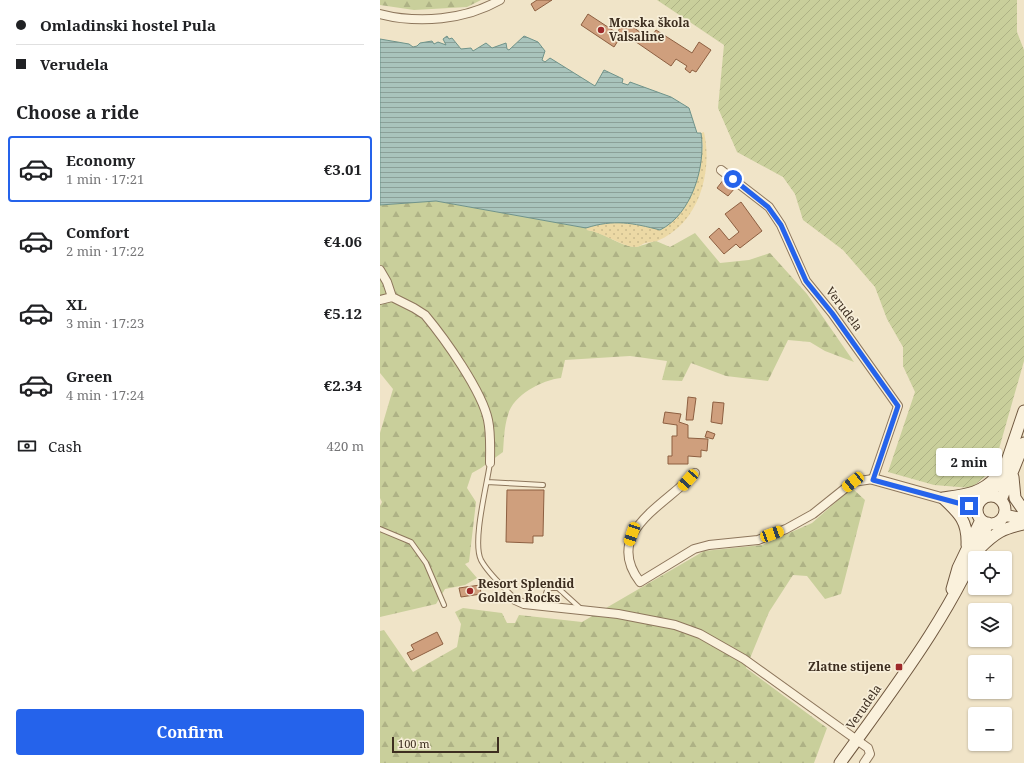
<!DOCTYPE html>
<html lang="en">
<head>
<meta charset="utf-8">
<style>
	:root { --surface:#fff; --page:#f6f6f6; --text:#202124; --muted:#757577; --line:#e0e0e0; --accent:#2563eb }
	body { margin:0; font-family:"Noto Serif",serif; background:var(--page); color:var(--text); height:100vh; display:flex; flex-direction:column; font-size:15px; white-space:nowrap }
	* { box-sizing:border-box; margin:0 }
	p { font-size:13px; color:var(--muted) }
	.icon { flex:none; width:22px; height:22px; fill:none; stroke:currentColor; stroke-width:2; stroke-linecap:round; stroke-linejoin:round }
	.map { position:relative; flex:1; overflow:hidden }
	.side { display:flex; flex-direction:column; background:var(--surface); width:380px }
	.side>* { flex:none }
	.top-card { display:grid; align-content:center; height:88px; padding:0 16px; background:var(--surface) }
	.buttons { position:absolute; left:588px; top:551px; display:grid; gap:8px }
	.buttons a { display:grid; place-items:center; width:44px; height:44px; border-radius:4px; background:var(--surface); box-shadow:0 1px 3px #0004; font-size:20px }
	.scale { position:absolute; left:12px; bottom:10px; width:107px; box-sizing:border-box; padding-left:4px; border:2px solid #3d2e20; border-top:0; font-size:11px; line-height:14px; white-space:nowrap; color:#3d2e20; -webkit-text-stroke:3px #f7eed8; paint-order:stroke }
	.end { position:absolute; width:18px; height:18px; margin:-9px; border:5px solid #2563eb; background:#fff; box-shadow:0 0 0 2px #fff }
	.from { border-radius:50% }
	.bubble { position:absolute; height:28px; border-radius:4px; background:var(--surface); box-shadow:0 1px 3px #0004; font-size:13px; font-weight:700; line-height:28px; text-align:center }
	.car { position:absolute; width:12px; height:24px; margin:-12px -6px; border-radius:5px; box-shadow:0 0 3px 1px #0007; background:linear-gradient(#f5c518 24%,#345 0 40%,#f5c518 0 76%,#345 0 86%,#f5c518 0) }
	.top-card b { display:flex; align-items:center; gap:14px; height:38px; font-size:15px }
	.top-card b+b { border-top:1px solid var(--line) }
	.top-card i { width:10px; height:10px; background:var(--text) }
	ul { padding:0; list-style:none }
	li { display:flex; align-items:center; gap:12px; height:66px; margin:0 8px 6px; padding:0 8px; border:2px solid transparent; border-radius:4px }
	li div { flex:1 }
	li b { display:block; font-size:15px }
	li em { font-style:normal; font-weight:700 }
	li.on { border-color:var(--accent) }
	li>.icon { width:36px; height:36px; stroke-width:1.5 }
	h2 { padding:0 16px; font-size:18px; line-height:48px }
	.pay { display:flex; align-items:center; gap:10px; height:44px; padding:0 16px; font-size:15px }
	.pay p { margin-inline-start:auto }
	.action { display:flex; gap:8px; margin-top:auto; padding:8px 16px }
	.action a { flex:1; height:46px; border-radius:4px; background:var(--accent); color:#fff; font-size:16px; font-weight:700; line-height:46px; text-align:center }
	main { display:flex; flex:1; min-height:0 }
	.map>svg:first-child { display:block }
	.forest { fill:url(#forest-firs) }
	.sand { fill:url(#sand-dots) }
	.garden { fill:url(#garden-furrows) }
	.water { fill:url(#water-rules); stroke:#6f938a }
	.building { fill:#cf9f7d; stroke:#8d5f41 }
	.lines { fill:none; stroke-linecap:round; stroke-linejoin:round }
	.service-casing { stroke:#8d765c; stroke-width:6 }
	.minor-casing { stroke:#8d765c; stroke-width:10 }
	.tertiary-casing { stroke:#8d765c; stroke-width:12 }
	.secondary-casing { stroke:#6f573f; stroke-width:13 }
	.service { stroke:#faf1dc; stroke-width:4 }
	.minor { stroke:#faf1dc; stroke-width:8 }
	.tertiary { stroke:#faf1dc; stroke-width:10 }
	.secondary { stroke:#faf1dc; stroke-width:11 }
	.route { stroke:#2563eb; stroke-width:5 }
	.poi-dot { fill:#9e2a2b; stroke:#f7eed8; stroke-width:1.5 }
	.labels { text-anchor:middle; stroke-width:3.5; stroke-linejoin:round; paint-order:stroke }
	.poi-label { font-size:12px; font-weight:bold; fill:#3d2e20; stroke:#f7eed8; text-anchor:start }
	.street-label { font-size:12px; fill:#3d2e20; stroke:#f7eed8 }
</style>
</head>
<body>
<main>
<section class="side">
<div class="top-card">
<b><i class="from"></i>Omladinski hostel Pula</b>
<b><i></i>Verudela</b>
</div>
<h2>Choose a ride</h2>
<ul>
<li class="on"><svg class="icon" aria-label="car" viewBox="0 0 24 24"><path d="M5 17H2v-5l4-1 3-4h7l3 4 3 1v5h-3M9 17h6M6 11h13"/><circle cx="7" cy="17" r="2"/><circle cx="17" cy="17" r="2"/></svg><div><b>Economy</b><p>1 min · 17:21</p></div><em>€3.01</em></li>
<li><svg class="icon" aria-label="car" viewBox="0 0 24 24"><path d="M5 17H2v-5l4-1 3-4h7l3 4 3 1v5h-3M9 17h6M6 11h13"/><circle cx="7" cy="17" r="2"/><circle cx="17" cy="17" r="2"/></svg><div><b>Comfort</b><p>2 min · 17:22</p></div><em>€4.06</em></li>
<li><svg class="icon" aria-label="car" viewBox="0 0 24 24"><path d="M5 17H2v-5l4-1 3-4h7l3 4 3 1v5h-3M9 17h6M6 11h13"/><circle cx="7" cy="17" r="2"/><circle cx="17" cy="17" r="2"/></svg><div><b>XL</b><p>3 min · 17:23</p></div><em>€5.12</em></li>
<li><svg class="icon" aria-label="car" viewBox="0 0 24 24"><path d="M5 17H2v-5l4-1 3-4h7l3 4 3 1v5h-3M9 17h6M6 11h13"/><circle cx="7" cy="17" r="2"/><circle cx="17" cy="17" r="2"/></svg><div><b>Green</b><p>4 min · 17:24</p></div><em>€2.34</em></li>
</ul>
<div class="pay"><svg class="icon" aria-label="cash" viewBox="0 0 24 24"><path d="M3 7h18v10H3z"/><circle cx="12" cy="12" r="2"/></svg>Cash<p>420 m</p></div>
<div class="action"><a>Confirm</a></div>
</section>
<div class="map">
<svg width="644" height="763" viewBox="0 0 644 763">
	<defs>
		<pattern id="forest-firs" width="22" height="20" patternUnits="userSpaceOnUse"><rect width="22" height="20" fill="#c9cf9b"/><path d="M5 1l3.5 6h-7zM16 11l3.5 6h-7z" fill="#aeb285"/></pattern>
		<pattern id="sand-dots" width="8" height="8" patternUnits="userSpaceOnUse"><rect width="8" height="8" fill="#ecd9a5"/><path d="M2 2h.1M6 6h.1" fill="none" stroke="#cbbb8e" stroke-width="1.8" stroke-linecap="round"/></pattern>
		<pattern id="garden-furrows" width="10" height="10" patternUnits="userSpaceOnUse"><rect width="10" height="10" fill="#c9cf9b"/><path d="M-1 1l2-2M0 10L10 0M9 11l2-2" fill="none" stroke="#aeb285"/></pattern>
		<pattern id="water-rules" width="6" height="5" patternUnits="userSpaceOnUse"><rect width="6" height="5" fill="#a9c4bc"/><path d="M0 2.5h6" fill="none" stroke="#8ba098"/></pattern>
	</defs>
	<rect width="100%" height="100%" fill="#f0e4c8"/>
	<path class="forest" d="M0,0H101L87,7L34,10L0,5Z
		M56,201L206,228L207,230C224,232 239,246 255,247C259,247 271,242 276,241L290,247L315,233L340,263L369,260L390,253L427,294L474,362L445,351L430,342L408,340L388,381L346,376L311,363L302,381L282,380L287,361L250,356L185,360L181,378C162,380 133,395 128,415C124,427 124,440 123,452L101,468L92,473L87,488L96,502L89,562L85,564L97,578L85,585L65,589L56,604L0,617V506L2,502L0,498V433L13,389L0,373V205Z
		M472,488L485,500L461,594L445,599L427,576L413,575L389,612L366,668L447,728L434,763H0V631L4,630L33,672L77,647L81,624L75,612L83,608L122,613L127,623H135L139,615L202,622L324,551L382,545L432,523Z"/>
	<path class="sand" d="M324,132C333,172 319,224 277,241C273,242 269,242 265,243C262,244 259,247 256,247C246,248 221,232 207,230L206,228C234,219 253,223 280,230L319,170L323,146L321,133Z"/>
	<path class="garden" d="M277,0H637V32L644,50V361L613,470L591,488L554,485L508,472L535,392L523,366V347L507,319L495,287L463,250L423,220L415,194L403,177L357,152L338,108L344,45Z"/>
	<path class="water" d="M67,36L69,39L72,38L81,49L91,48L93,51L106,43L112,48L126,43L127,49L129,50L144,36L158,42L165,51L162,60L165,62L170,58L215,86L224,70L243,79L242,83L248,85L250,82L291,97L309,108L317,133H321C326,166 312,214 280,230C253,223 234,219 206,228L56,201L0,205V39L29,44L33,47L37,46L40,43L52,41L54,44L58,42L66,45L63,39Z"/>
	<path class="building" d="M157,0H172L155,11L151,4Z
		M208,14L237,33L244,21L270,39L276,30L312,53L319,42L331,50L316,72L312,70L310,73L305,69L307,66L296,59L291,66L243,33L234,47L201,25Z
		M344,179L355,188L348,196L337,188Z
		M361,202L382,231L360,248L356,244L344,254L329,237L339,228L349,240L359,232L345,214Z
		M308,397L316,398L313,420H306Z
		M333,402L344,403L342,424L331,422Z
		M285,412L301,414L299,422L308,425V438L328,439L327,451L321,450V457L308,456V464H288V456H292V436H297V425L283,423Z
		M327,431L335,434L333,439L325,437Z
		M127,490H164L163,536H153V543L126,542Z
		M100,585L101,594L81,597L79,588Z
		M57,632L63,644L31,660L27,653L34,650L31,645Z"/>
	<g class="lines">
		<g class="service-casing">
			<path id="service" d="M110,463C107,485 92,542 101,560C109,575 124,587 135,599
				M107,482L163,485
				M0,529L31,542L46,563L64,605
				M166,606L164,600L167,590L171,588H178L200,608"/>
		</g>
		<g class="minor-casing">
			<path id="minor" d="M0,14C39,24 85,20 120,0
				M0,270L7,282L12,297L34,308L45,315C65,339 102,391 108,420C111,434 110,449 110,463
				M0,300L12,297
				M315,473C286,505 222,532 260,582L314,549L329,545L378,540L406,529L433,514L473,482L493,479L518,406L452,313L426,281L401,225L389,207L341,170
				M135,600L144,604L238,614L295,625L320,634L364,659L488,748L490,754L484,763"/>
		</g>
		<g class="tertiary-casing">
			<path id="tertiary" d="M493,479L597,508"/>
		</g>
		<g class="secondary-casing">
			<path id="secondary" d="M633,477L635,498L644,511
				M610,496L626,464L644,411
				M597 510a14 14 0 1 1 28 0a14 14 0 1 1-28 0Z
				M563,498C584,495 601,494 616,477
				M563,498C579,513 588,521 587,545
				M621,500L644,443
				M624,515L644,519
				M600,548C615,533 623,528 644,524
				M572,589L578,568L601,520
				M460,763C515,687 574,611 608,523"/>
		</g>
		<use href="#service" class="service"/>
		<use href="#minor" class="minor"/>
		<use href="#tertiary" class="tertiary"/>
		<use href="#secondary" class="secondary"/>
	</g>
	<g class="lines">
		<path class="route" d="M353,179L388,207L401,225L426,281L452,313L518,406L493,480L589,506"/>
	</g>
	<g class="poi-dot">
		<circle cx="221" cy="30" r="4"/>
		<circle cx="90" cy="591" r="4"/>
		<rect x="515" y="663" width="8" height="8" rx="2"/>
	</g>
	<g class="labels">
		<g class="poi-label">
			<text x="229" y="27">Morska škola<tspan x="229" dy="14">Valsaline</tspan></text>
			<text x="98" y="588">Resort Splendid<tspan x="98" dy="14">Golden Rocks</tspan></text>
			<text x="511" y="671" text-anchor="end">Zlatne stijene</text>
		</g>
		<g class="street-label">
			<text transform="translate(464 309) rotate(53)" y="4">Verudela</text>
			<text transform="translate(484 707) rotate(-55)" y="4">Verudela</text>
		</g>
	</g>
</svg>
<div class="buttons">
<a><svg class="icon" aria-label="locate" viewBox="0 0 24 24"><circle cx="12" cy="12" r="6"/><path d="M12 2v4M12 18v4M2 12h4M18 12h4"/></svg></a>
<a><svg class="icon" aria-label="layers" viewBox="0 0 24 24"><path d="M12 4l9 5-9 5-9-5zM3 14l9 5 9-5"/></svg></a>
<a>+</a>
<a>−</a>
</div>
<div class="scale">100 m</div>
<i class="end from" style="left:353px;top:179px"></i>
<i class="end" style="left:589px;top:506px"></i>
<div class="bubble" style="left:556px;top:448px;width:66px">2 min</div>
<i class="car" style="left:308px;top:480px;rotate:222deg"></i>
<i class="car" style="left:473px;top:482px;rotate:231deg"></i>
<i class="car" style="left:252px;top:534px;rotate:199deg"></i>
<i class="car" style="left:392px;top:534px;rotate:70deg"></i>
</div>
</main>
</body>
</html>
